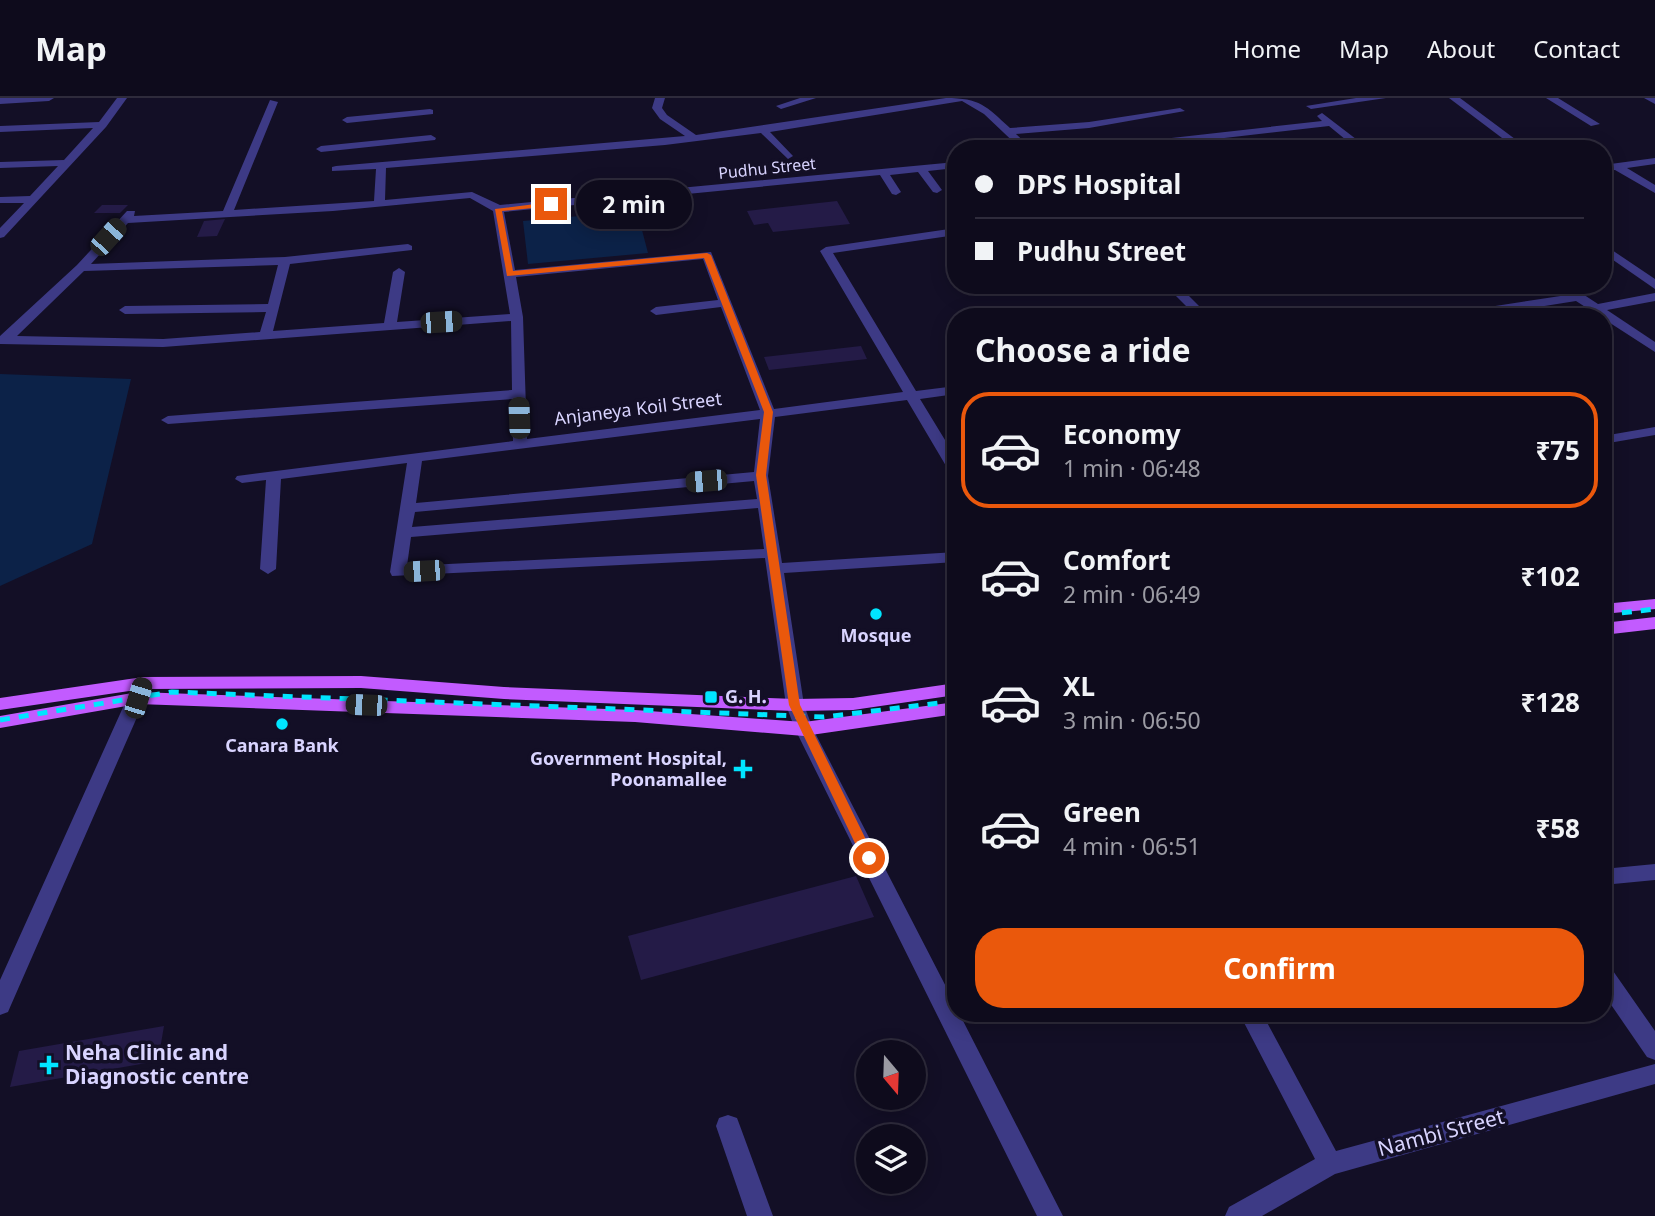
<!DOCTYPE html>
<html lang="en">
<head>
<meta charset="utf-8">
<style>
	:root { --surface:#0e0b1c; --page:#171425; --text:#f1f3f6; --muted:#9b9ba3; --line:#2e2b3b; --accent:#ea580c }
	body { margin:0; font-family:"Noto Sans",sans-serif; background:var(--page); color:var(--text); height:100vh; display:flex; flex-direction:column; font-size:26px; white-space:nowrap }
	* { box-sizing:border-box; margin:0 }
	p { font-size:23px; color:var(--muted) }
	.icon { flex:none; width:38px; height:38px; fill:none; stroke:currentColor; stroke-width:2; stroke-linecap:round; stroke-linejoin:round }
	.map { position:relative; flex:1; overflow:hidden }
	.drawer { position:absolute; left:947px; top:210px; width:665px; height:714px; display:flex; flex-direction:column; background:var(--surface); border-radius:28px; box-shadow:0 4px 18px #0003,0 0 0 2px var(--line) }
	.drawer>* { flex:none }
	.hud { position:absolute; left:947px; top:42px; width:665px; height:154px; border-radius:28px; box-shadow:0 4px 18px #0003,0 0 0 2px var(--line); display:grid; align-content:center; height:154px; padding:0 28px; background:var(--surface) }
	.needle { width:46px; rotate:161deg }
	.buttons { position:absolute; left:856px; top:942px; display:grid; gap:14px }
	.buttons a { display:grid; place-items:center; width:70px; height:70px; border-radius:50%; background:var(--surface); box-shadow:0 4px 18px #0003,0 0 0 2px var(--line); font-size:35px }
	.end { position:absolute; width:32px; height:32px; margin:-16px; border:9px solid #ea580c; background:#fff; box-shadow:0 0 0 4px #fff }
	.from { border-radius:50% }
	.bubble { position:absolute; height:49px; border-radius:24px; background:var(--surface); box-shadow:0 4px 18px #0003,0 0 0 2px var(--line); font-size:23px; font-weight:700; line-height:49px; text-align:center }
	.car { position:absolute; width:21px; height:42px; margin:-21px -10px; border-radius:9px; box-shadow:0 0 5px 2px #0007; background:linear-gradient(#222 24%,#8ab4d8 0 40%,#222 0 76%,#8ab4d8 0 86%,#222 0) }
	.hud b { display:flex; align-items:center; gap:24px; height:66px; font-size:26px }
	.hud b+b { border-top:2px solid var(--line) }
	.hud i { width:18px; height:18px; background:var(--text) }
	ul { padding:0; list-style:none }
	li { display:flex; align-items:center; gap:21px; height:116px; margin:0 14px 10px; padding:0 14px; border:4px solid transparent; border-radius:28px }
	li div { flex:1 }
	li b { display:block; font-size:26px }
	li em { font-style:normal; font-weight:700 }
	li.selected { border-color:var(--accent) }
	li>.icon { width:63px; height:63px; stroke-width:1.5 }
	h2 { padding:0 28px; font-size:32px; line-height:84px }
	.button { display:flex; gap:14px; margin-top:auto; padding:14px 28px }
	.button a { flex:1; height:80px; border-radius:28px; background:var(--accent); color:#fff; font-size:28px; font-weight:700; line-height:80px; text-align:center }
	header { display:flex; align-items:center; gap:42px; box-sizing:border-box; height:98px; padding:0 35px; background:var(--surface); border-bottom:2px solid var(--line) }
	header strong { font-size:33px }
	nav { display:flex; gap:38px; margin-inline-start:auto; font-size:24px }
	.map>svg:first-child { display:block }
	.water { fill:#0c2248 }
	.building { fill:#241b47 }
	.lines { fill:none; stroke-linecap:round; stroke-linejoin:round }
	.minor { fill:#3d3a85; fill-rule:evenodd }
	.major { fill:#c25bff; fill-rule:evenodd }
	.rail { stroke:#00e5ff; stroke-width:5; stroke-dasharray:10 9; stroke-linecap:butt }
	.route { fill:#ea580c }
	.poi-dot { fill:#00e5ff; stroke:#130f26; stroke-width:2.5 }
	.labels { text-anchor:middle; stroke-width:7; stroke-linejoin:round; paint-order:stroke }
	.far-street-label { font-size:16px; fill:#d9d4ff; stroke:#130f26 }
	.street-label { font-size:18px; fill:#d9d4ff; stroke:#130f26 }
	.poi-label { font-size:18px; font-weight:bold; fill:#d9d4ff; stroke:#130f26 }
	.near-poi-label { font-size:21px; font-weight:bold; fill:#d9d4ff; stroke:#130f26; text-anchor:start }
	.near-street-label { font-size:21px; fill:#d9d4ff; stroke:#130f26 }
</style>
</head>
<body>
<header>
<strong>Map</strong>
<nav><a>Home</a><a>Map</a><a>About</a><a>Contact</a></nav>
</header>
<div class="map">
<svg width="1655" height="1118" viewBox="0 0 1655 1118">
	<rect width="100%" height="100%" fill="#130f26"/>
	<path class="water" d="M637,113L648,155L528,166L523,123Z
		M0,276L131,281L92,446L0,488Z"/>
	<path class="building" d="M837,103L850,126L773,134L768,125L754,127L747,113Z
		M102,107H128L120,115H94Z
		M225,121L217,138L197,139L204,123Z
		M861,248L867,261L769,272L764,259Z
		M856,778L874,819L641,882L628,838Z
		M164,928L158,963L10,989L19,953Z"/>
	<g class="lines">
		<path class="minor" d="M0,0H54L49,3L0,6Z
			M117,0H127L106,29L4,139L0,140V130L24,105H0V99L30,98L58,68L0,70V64L64,62L93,30L0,34V28L99,24Z
			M655,0H665L662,10L667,17L696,37L946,0C980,0 986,8 1010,30L1089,24L1180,10L1185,13L1089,30L1016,36L1032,51H1021L984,16L962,3L770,34L793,58L788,61L761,35L665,47L386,70L385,102L472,94L500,107L956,64V70L928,73L942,92L937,95L933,94L918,74L890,77L901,94L896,97L892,96L880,77L504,114L515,172L711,154L774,311L903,294L820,153L826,149L956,130V137L833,155L916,293L956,288V296L920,301L956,360V377L949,373L907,302L775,319L768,378L782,465L956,454V464L784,475L804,607L813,631L956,908V915H959L1063,1118H1037L795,631L786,607L765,460L392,478L390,474L407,365L281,381L276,471L268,476L260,471L266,382L242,385L235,381L237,378L513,343L512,301L168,326L161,322L168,318L512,292L511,223L163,249L0,246V238L77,167L127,113H135L134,118L223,113L270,2L278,4L234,112L374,103L376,71L332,73V69L336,68L685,38L660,21L652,10ZM470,100L493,113L510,216L397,224L405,174L399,170L393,174L384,225L273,233L290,166L412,152V148L408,146L285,159L91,166L128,125L333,113ZM703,161L718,202L656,209L650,213L656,217L721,209L760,312L527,341L523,219L516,179ZM278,167L268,206L125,208L119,212L125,216L266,214L260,234L163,241L17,238L84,173ZM760,321L754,374L416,405L422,363ZM754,383L757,401L412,429L415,414ZM758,410L764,451L407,468L411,439Z
			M800,0H816L781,11L776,8Z
			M1356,0H1386L1311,11L1306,8Z
			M1449,0H1460L1515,41L1506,43Z
			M1546,0H1558L1600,26L1591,28Z
			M1644,0H1655V6Z
			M430,11L433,12V16L347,25L342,22L347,19Z
			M1322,15L1369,51H1357L1329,28L1129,51H1095L1100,48L1322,23L1317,18Z
			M431,37L436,40L435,42L321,54L316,51L321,48Z
			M1655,60V66L1627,70L1655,87V95L1615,72L1603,73V67Z
			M1603,146L1655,181V191L1603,155Z
			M1165,187H1178L1210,219H1197Z
			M1554,187H1569L1598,206L1655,195V203L1607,212L1655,244V254L1576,203L1476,219H1444L1450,215L1567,197Z
			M1655,329V337L1603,346V338Z
			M143,579L152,585L11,907L8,914L0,917V882L134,585Z
			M1655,766V782L1603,787V771Z
			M1603,868L1611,870L1655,933V962L1647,959L1603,895Z
			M1239,915H1262L1336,1053L1655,966V986L1335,1076L1262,1118H1225L1229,1109L1315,1061Z
			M728,1017L737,1020L740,1028L773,1118H747L716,1028L719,1020Z"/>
		<path class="major" d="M1655,501V511L1603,516V506Z
			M1655,519V531L1603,537V525Z
			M361,578L504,589L795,601L853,600L956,585V597L853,612L795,613L504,601L361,590L143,591L0,612V600L143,579Z
			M138,594L635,612L804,624L956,604V616L804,638L635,624L138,606L0,630V618Z"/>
		<path class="rail" d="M1603,517L1655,511
			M0,622L172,594L824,619L956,603"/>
	</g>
	<path class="route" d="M551,104L553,108L502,113L513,173L707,155L711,157L773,314L766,377L800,607L875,760L874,764H864L789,607L756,377L764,314L704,160L507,178L495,111Z"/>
	<g class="poi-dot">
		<circle cx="876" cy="516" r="7"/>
		<rect x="704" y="592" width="14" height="14" rx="3.5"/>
		<circle cx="282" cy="626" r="7"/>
		<path d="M739.5 660.5h7v7h7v7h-7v7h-7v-7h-7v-7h7z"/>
		<path d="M45.5 956.5h7v7h7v7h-7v7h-7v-7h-7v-7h7z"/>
	</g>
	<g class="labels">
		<g class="far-street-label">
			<text transform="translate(767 70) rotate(-6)" y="6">Pudhu Street</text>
		</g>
		<g class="street-label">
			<text transform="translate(638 311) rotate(-7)" y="6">Anjaneya Koil Street</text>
		</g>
		<g class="poi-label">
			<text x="876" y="544">Mosque</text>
			<text x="725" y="605" text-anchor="start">G. H.</text>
			<text x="282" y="654">Canara Bank</text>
			<text x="727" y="667" text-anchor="end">Government Hospital,<tspan x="727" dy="21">Poonamallee</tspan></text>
		</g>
		<g class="near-poi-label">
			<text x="65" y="962">Neha Clinic and<tspan x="65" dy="24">Diagnostic centre</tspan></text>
		</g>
		<g class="near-street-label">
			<text transform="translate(1441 1035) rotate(-15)" y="7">Nambi Street</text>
		</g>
	</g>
</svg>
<div class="buttons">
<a><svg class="needle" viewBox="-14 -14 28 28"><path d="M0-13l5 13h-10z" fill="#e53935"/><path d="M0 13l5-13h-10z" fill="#9b9ba3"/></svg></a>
<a><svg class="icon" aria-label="layers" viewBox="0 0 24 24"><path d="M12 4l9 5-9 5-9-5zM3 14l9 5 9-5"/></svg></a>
</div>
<i class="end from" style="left:869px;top:760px"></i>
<i class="end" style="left:551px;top:106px"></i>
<div class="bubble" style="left:576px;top:82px;width:116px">2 min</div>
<i class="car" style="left:108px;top:139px;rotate:42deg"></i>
<i class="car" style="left:441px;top:224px;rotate:86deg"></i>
<i class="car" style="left:519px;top:320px;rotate:358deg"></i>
<i class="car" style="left:706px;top:383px;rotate:265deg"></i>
<i class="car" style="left:424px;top:473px;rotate:267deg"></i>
<i class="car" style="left:138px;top:600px;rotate:17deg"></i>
<i class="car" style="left:366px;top:607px;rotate:272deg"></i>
<div class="hud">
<b><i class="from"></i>DPS Hospital</b>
<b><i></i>Pudhu Street</b>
</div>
<section class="drawer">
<h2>Choose a ride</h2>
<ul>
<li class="selected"><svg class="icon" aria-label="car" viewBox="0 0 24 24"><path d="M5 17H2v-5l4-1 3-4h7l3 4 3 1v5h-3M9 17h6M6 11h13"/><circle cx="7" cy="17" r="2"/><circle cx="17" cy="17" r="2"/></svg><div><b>Economy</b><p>1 min · 06:48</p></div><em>₹75</em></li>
<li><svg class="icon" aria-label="car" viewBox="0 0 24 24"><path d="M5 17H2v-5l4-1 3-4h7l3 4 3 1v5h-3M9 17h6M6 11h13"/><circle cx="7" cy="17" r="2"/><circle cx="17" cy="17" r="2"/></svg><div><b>Comfort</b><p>2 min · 06:49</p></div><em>₹102</em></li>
<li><svg class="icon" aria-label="car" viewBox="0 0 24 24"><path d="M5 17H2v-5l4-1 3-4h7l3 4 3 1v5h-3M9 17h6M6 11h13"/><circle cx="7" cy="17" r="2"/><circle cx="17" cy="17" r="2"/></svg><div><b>XL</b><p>3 min · 06:50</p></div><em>₹128</em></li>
<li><svg class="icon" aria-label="car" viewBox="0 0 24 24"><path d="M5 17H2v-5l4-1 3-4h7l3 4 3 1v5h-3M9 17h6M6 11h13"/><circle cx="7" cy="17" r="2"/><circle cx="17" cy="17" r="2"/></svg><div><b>Green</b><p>4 min · 06:51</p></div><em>₹58</em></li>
</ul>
<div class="button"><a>Confirm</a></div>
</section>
</div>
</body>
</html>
